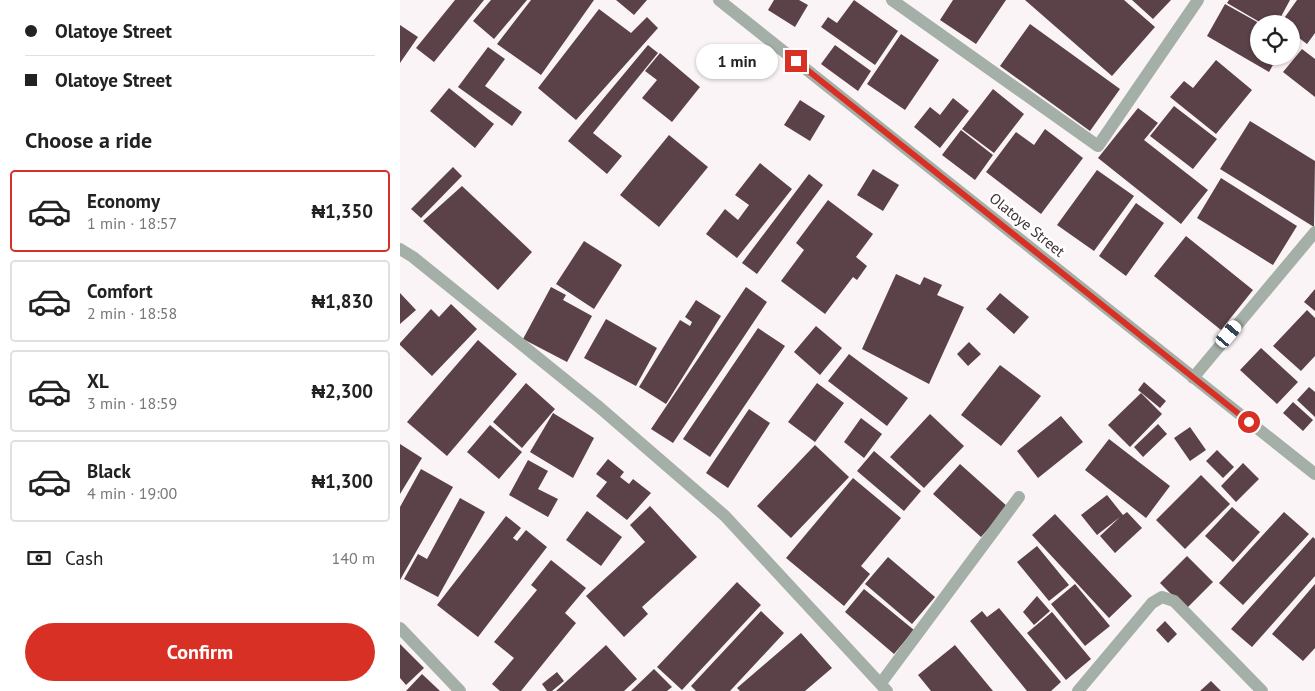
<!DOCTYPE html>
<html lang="en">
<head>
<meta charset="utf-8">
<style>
	:root { --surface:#fff; --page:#f6f6f6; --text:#222; --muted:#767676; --line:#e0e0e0; --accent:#d93025 }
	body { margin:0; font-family:"PT Sans",sans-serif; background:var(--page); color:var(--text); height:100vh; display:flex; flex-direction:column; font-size:19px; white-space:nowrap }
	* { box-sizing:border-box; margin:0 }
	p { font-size:16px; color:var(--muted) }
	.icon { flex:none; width:28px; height:28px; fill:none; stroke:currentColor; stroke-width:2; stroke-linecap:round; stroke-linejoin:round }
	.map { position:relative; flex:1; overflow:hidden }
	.panel { display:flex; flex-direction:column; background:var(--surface); width:400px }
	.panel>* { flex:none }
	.hud { display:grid; align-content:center; height:110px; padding:0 25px; background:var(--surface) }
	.fabs { position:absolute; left:850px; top:15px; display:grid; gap:10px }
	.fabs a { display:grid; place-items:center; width:50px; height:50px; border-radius:50%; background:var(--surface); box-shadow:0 1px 4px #0004; font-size:25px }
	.end { position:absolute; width:22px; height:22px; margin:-11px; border:6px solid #d93025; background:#fff; box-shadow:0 0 0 2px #fff }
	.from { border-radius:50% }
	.bubble { position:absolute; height:35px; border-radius:18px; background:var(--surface); box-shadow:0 1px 4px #0004; font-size:16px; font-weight:800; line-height:35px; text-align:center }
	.car { position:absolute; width:15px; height:30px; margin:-15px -8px; border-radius:6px; box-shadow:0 0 4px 1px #0007; background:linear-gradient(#fff 24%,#345 0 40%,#fff 0 76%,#345 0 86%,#fff 0) }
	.hud b { display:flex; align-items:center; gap:18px; height:48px; font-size:19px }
	.hud b+b { border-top:1px solid var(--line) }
	.hud i { width:12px; height:12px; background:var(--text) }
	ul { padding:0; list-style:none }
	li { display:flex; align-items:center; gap:15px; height:82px; margin:0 10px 8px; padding:0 15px; border:2px solid var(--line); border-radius:5px }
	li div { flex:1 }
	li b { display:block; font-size:19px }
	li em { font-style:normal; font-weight:800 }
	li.active { border-color:var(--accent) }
	li>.icon { width:45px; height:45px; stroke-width:1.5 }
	h2 { padding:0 25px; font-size:22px; line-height:60px }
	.pay { display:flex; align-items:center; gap:12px; height:55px; padding:0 25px; font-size:19px }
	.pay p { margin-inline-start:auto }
	.cta { display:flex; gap:10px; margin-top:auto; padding:10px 25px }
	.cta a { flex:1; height:58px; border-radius:30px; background:var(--accent); color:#fff; font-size:20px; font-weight:800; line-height:58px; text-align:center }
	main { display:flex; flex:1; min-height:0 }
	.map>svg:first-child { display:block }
	.building { fill:#5b4148 }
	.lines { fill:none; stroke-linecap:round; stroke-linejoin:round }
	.minor { stroke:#a3afa7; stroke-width:12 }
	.route { stroke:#d93025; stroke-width:6 }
	.labels { text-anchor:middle; stroke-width:5; stroke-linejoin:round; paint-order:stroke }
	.street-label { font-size:15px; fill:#3f3235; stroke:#fff }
</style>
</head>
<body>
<main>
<section class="panel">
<div class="hud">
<b><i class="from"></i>Olatoye Street</b>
<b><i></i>Olatoye Street</b>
</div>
<h2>Choose a ride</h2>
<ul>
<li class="active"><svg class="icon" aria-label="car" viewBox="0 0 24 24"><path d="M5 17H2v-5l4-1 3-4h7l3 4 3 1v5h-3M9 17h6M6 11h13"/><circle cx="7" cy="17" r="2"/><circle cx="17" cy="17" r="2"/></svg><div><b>Economy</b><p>1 min · 18:57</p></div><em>₦1,350</em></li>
<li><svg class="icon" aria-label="car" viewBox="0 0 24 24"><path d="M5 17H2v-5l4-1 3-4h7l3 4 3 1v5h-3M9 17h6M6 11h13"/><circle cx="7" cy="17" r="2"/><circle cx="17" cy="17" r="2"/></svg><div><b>Comfort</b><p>2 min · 18:58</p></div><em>₦1,830</em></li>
<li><svg class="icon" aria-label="car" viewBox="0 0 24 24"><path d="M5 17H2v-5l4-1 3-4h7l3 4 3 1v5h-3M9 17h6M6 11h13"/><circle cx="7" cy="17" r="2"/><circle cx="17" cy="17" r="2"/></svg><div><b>XL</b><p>3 min · 18:59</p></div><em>₦2,300</em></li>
<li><svg class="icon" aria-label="car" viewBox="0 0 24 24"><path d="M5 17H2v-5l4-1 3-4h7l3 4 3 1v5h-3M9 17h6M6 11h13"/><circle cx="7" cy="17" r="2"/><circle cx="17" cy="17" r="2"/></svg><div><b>Black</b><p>4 min · 19:00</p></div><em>₦1,300</em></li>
</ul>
<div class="pay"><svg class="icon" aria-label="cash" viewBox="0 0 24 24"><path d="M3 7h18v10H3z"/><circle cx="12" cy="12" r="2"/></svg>Cash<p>140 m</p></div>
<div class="cta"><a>Confirm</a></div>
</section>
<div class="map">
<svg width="915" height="691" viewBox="0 0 915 691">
	<rect width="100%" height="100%" fill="#fbf4f6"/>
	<path class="building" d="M55,0H84L34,62L16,48Z
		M91,0H127L94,39L73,21Z
		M131,0H194L141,75L97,44Z
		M216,0H247L234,15Z
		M374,0H399L408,5L395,27L368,10Z
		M454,0L498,31L475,65L421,27L428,17L437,23Z
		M553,0H606L576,44L540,20Z
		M625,0H724L755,27L712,76Z
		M732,0H771L753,19Z
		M829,0H890L877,24H863L827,3Z
		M897,0H915V33L907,44L891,32V24H880Z
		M825,4L859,23V56H878L869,72L807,36Z
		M199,9L231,33L247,17L258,28L176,120L138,88Z
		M630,24L720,89L690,131L600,66Z
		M0,25L18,37L0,63Z
		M501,34L539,60L505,110L467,84Z
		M248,45L258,53L193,133L222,156L207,174L168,141Z
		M435,45L471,71L458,91L421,64Z
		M88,47L105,59L85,86L122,112L112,126L58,87Z
		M902,49L915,59V97L883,72Z
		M260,53L300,87L272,122L242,98L257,80L245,71Z
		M816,60L852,90L816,134L770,97L784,81L793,88Z
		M49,88L94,124L75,148L30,111Z
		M593,89L624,114L594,153L562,129Z
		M553,98L569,111L540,148L514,127L530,107L540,115Z
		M400,100L425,116L410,141L384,125Z
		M774,106L817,139L793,169L750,136Z
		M738,108L758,123L744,140L808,190L781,224L698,158Z
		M850,121L915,161L914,227L820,169Z
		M645,129L683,158L641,214L586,172L616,132L634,145Z
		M561,130L593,155L575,180L542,155Z
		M269,135L308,167L259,227L220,195Z
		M360,163L392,189L337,258L306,234L325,209L338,220L349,205L335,195Z
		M53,167L62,176L21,218L11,209Z
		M473,169L499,185L483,211L457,195Z
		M697,170L734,196L694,251L657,225Z
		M409,174L423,185L357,274L342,263Z
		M821,178L897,226L873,265L797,218Z
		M62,186L132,252L98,290L23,221Z
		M428,200L473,234L456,257L467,266L457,280L453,277L425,314L381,281L404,250L396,243Z
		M736,203L764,223L726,276L699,256Z
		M786,236L853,290L821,330L754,276Z
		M184,241L222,265L194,309L156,284Z
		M496,274L520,285L524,277L542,285L537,295L564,307L529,384L462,349Z
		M151,287L166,295L163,300L192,316L167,362L123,339Z
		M346,287L367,302L273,443L251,429Z
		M915,289V311L904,302Z
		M0,293L16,310L0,324Z
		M600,293L629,317L614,334L586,309Z
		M296,300L321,316L266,404L239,387L280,320L290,326L292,322L285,317Z
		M51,304L77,329L32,376L0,345V343L31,309L39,317Z
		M907,310L915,318V356L901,371L873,346Z
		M206,319L257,348L236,386L184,358Z
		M416,326L442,348L420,375L394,352Z
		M358,328L385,346L310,457L283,439Z
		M78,340L117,374L47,456L7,422Z
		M569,342L581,354L568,366L557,354Z
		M861,348L898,382L877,404L840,370Z
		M449,354L508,398L487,426L428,381Z
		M600,365L641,396L601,446L561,415Z
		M744,382L766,401L760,408L738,390Z
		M126,383L155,409L122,448L93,422Z
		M417,383L444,403L415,442L388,422Z
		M909,387L915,392V417L897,400Z
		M741,393L762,414L730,447L708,425Z
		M893,402L913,420L903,431L883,413Z
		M349,409L370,423L328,488L306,473Z
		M153,413L194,438L173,478L130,452Z
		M530,414L564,446L524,488L490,457Z
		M661,416L683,442L638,478L617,451Z
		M461,418L482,434L464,458L444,442Z
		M758,424L767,434L743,457L734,447Z
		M90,425L122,452L99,479L67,452Z
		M790,427L806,450L790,461L774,438Z
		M709,439L770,486L746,518L685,470Z
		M0,444L22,458L0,494Z
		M415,445L449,477L391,538L357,506Z
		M817,450L834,467L823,478L806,461Z
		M474,451L521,491L504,511L457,471Z
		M208,459L224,472L220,477L229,484L233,479L251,493L227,520L196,496L207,482L196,474Z
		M128,460L148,471L138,489L158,499L148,517L109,495Z
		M843,463L859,479L836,502L821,486Z
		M560,464L608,507L581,537L533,494Z
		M21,469L53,487L0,580V507Z
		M801,475L830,504L785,549L756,520Z
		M453,478L501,518L461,566L470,574L444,606L386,558Z
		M707,495L723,515L727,512L742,528L715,553L700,536L720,517L697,535L681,515Z
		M60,498L85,512L38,597L4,579L18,554L27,559Z
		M250,506L297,557L242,607L248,614L224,637L186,596L245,542L230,525Z
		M832,507L860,532L833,562L805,536Z
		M187,511L222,537L201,566L166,540Z
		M884,512L909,534L843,605L819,583Z
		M655,514L732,596L709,618L632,535Z
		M106,516L121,528L113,538L117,541L126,530L147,547L78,637L37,605Z
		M913,537L915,539V576L852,647L831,629Z
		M637,546L669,585L649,601L617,562Z
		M787,556L813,582L786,609L760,583Z
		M488,557L535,597L512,624L465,584Z
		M151,560L186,588L165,613L176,623L121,691H100L92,684L114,658L94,642L137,590L131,585Z
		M337,582L361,605L282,690L257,667Z
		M675,584L710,626L685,646L651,604Z
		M915,584V648L903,661L872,634Z
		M464,589L514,630L494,654L445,612Z
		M637,596L650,611L634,625L623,612Z
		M599,608L661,682L651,691H627L570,621L582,611L587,617Z
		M361,611L384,633L330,691H296L291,686Z
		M652,612L691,659L666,680L627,633Z
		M765,621L777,634L768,643L756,630Z
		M401,633L432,668L405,691H340L337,688Z
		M0,644L24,668L6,685L0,678Z
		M206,645L237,679L224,691H156Z
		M555,645L593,691H531L518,675Z
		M254,669L272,687L267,691H231Z
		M157,672L164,681L152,691H147L142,684Z
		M22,674L40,691H6Z
		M811,681L821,691H800Z"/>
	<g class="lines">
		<path class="minor" d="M319,0L915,474
			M492,0L698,146L798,0
			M0,249L13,257L199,407L325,516L487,691
			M793,378L915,232
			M0,628L60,691
			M481,683L619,497
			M678,691L752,603L762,597L774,601L862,691"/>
	</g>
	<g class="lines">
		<path class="route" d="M396,61L849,422"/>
	</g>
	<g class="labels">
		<g class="street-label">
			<text transform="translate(627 225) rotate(39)" y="5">Olatoye Street</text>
		</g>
	</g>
</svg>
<div class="fabs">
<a><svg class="icon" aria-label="locate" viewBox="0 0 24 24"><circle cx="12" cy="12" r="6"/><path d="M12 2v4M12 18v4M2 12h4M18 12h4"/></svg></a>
</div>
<i class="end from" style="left:849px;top:422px"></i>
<i class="end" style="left:396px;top:61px"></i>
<div class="bubble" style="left:296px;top:44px;width:82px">1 min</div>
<i class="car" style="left:829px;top:334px;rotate:40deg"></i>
</div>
</main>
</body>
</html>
